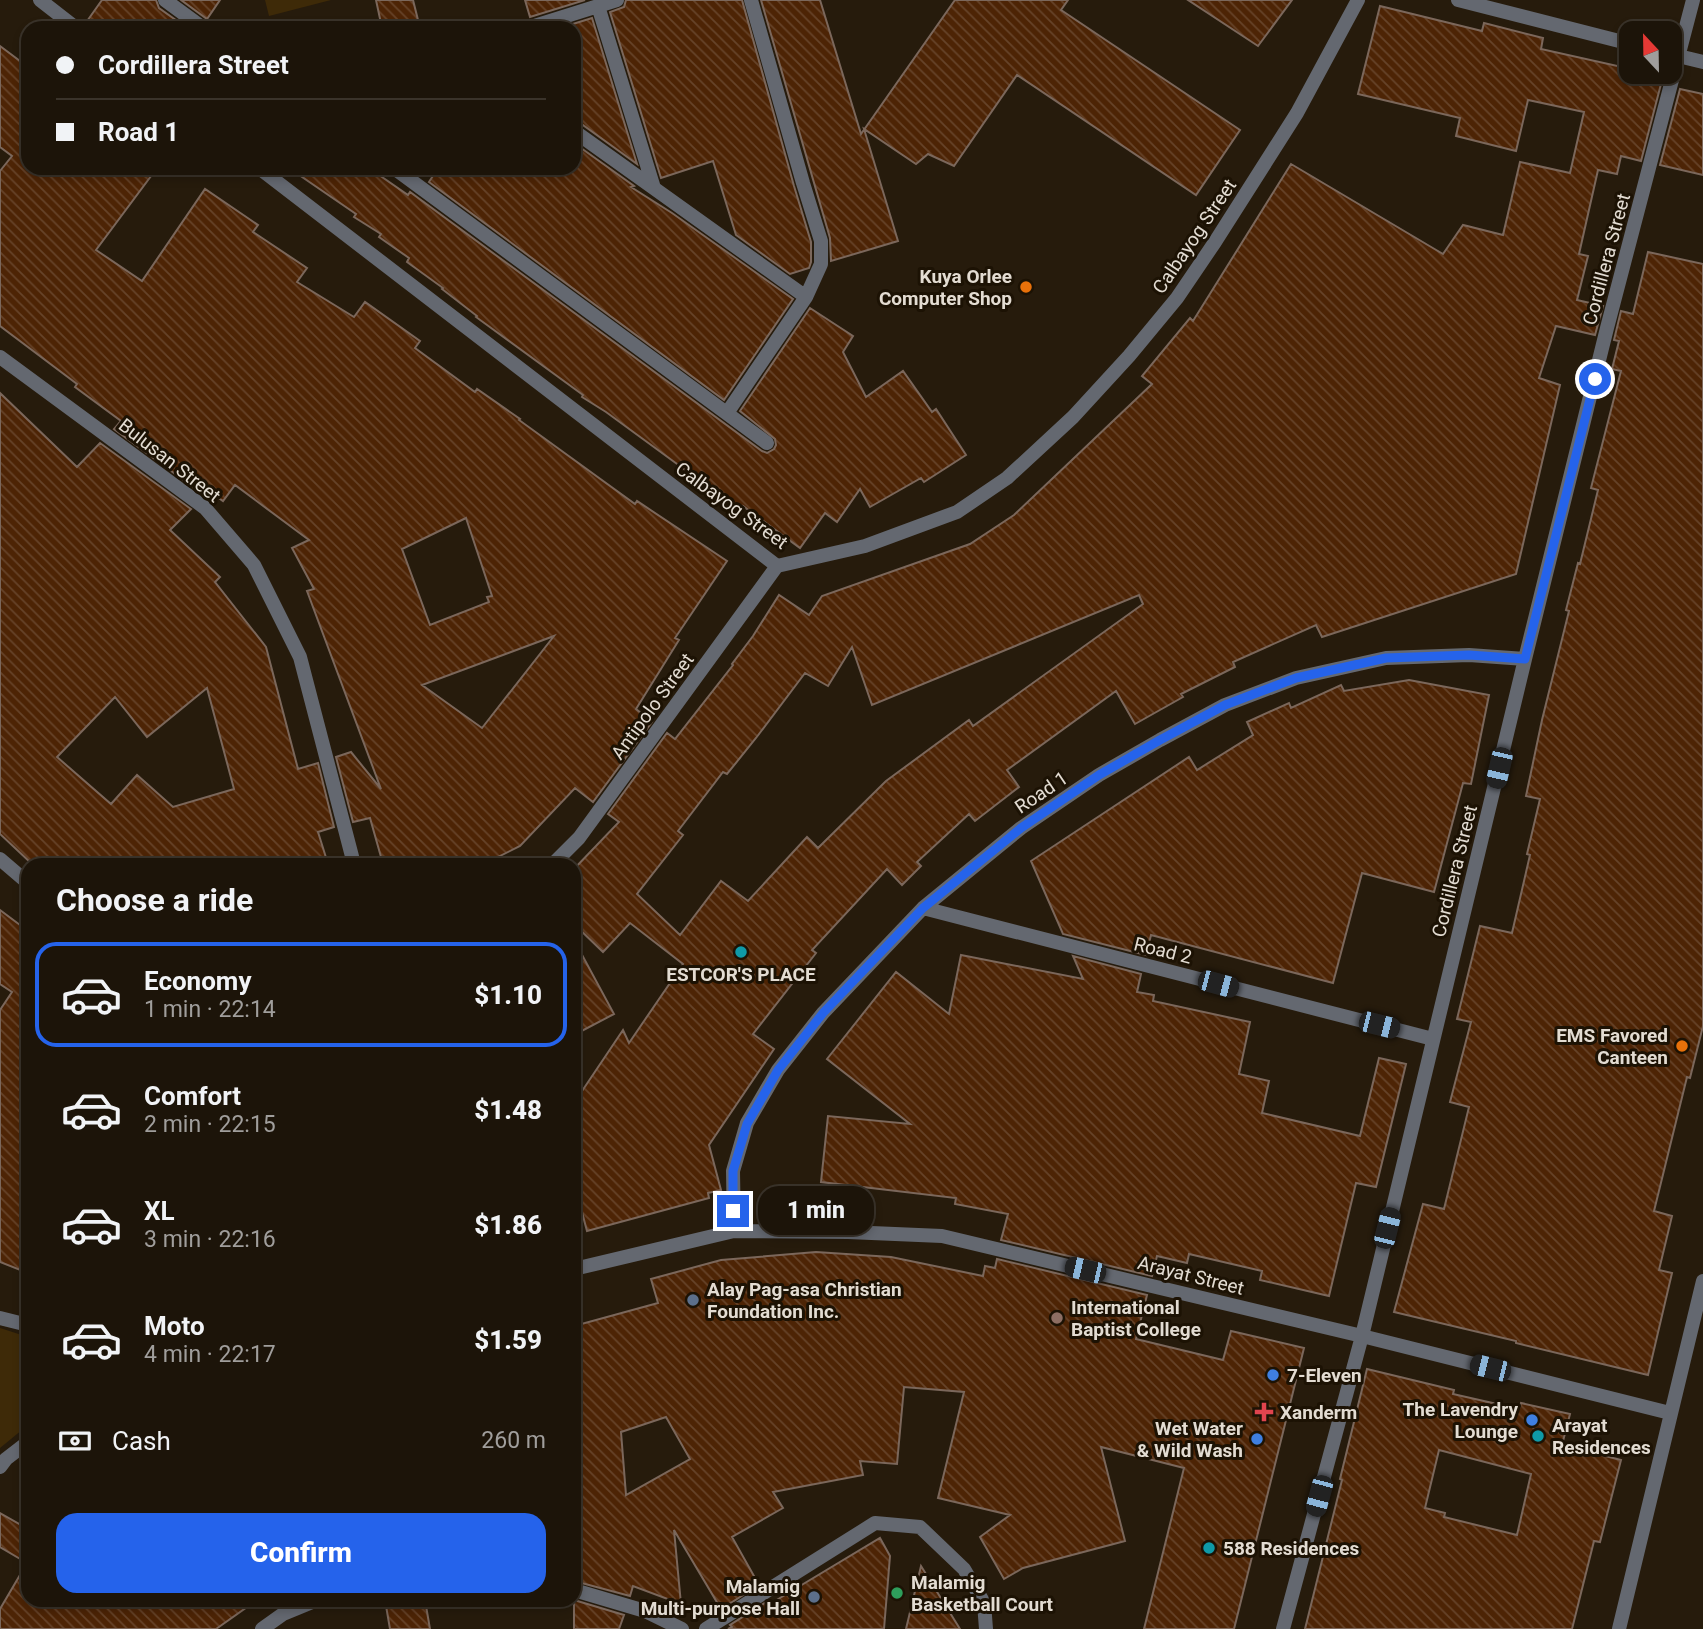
<!DOCTYPE html>
<html lang="en">
<head>
<meta charset="utf-8">
<style>
	:root { --surface:#1c1409; --page:#251d12; --text:#f1f3f6; --muted:#a09e9c; --line:#3a332a; --accent:#2563eb }
	body { margin:0; font-family:Roboto,sans-serif; background:var(--page); color:var(--text); height:100vh; display:flex; flex-direction:column; font-size:26px; white-space:nowrap }
	* { box-sizing:border-box; margin:0 }
	p { font-size:23px; color:var(--muted) }
	.icon { flex:none; width:38px; height:38px; fill:none; stroke:currentColor; stroke-width:2; stroke-linecap:round; stroke-linejoin:round }
	.map { position:relative; flex:1; overflow:hidden }
	.details { position:absolute; left:21px; top:858px; width:560px; height:749px; display:flex; flex-direction:column; background:var(--surface); border-radius:21px; box-shadow:0 4px 10px #0003,0 0 0 2px var(--line) }
	.details>* { flex:none }
	.guide { position:absolute; left:21px; top:21px; width:560px; height:154px; border-radius:21px; box-shadow:0 4px 10px #0003,0 0 0 2px var(--line); display:grid; align-content:center; height:154px; padding:0 35px; background:var(--surface) }
	.needle { width:46px; rotate:338deg }
	.buttons { position:absolute; left:1619px; top:21px; display:grid; gap:14px }
	.buttons a { display:grid; place-items:center; width:63px; height:63px; border-radius:14px; background:var(--surface); box-shadow:0 4px 10px #0003,0 0 0 2px var(--line); font-size:35px }
	.end { position:absolute; width:32px; height:32px; margin:-16px; border:9px solid #2563eb; background:#fff; box-shadow:0 0 0 4px #fff }
	.from { border-radius:50% }
	.bubble { position:absolute; height:49px; border-radius:21px; background:var(--surface); box-shadow:0 4px 10px #0003,0 0 0 2px var(--line); font-size:23px; font-weight:800; line-height:49px; text-align:center }
	.car { position:absolute; width:21px; height:42px; margin:-21px -10px; border-radius:9px; box-shadow:0 0 5px 2px #0007; background:linear-gradient(#222 24%,#8ab4d8 0 40%,#222 0 76%,#8ab4d8 0 86%,#222 0) }
	.guide b { display:flex; align-items:center; gap:24px; height:66px; font-size:26px }
	.guide b+b { border-top:2px solid var(--line) }
	.guide i { width:18px; height:18px; background:var(--text) }
	ul { padding:0; list-style:none }
	li { display:flex; align-items:center; gap:21px; height:105px; margin:0 14px 10px; padding:0 21px; border:4px solid transparent; border-radius:21px }
	li div { flex:1 }
	li b { display:block; font-size:26px }
	li em { font-style:normal; font-weight:800 }
	li.active { border-color:var(--accent) }
	li>.icon { width:63px; height:63px; stroke-width:1.5 }
	h2 { padding:0 35px; font-size:32px; line-height:84px }
	.pay { display:flex; align-items:center; gap:18px; height:77px; padding:0 35px; font-size:26px }
	.pay p { margin-inline-start:auto }
	.primary-button { display:flex; gap:14px; margin-top:auto; padding:14px 35px }
	.primary-button a { flex:1; height:80px; border-radius:21px; background:var(--accent); color:#fff; font-size:28px; font-weight:800; line-height:80px; text-align:center }
	.map>svg:first-child { display:block }
	.green { fill:#3e2a08 }
	.building { fill:url(#building-back-hatch); stroke:#7b675b; stroke-width:2; fill-rule:evenodd }
	.lines { fill:none; stroke-linecap:round; stroke-linejoin:round }
	.street { stroke:#646870; stroke-width:14 }
	.route { stroke:#2563eb; stroke-width:9 }
	.food-dot { fill:#e8710a; stroke:#1c1204; stroke-width:2.5 }
	.culture-dot { fill:#0f9aa8; stroke:#1c1204; stroke-width:2.5 }
	.service-dot { fill:#5c6f8a; stroke:#1c1204; stroke-width:2.5 }
	.education-dot { fill:#8d6e63; stroke:#1c1204; stroke-width:2.5 }
	.shop-dot { fill:#3f7fe0; stroke:#1c1204; stroke-width:2.5 }
	.health-dot { fill:#e0444e; stroke:#1c1204; stroke-width:2.5 }
	.leisure-dot { fill:#2e9e5b; stroke:#1c1204; stroke-width:2.5 }
	.labels { text-anchor:middle; stroke-width:6; stroke-linejoin:round; paint-order:stroke }
	.street-label { font-size:19px; fill:#e3dcd2; stroke:#1c1204 }
	.poi-label { font-size:19px; font-weight:bold; fill:#e3dcd2; stroke:#1c1204; text-anchor:start }
</style>
</head>
<body>
<div class="map">
<svg width="1703" height="1629" viewBox="0 0 1703 1629">
	<defs>
		<pattern id="building-back-hatch" width="6" height="6" patternUnits="userSpaceOnUse" patternTransform="scale(1.75)"><rect width="6" height="6" fill="#4d2405"/><path d="M-1 5l2 2M0 0l6 6M5-1l2 2" fill="none" stroke="#664329"/></pattern>
	</defs>
	<rect width="100%" height="100%" fill="#261b0c"/>
	<path class="green" d="M265,0H331L269,16Z
		M0,1328L28,1337V1425L0,1448Z"/>
	<path class="building" d="M102,0H156L159,8L187,28H85V24Z
		M181,0H220L207,19Z
		M376,0H413L420,28H382Z
		M525,0H585L530,17Z
		M626,0H742L794,186L811,242V262L809,268L790,274L736,235L713,161L661,178L610,12L624,7Z
		M761,0H820L861,134L955,0H1068L1061,10L1240,130L1196,195L1017,75L954,166L928,154L916,164L864,129L898,241L831,261L830,238Z
		M1188,0H1292L1258,46Z
		M1380,6L1482,31L1484,23L1543,38L1541,49L1631,69V72H1641L1639,79L1661,84L1641,161L1621,156L1617,174L1598,170L1579,254L1588,256L1577,300L1603,306L1595,335L1556,326L1539,378L1560,385L1516,574L1322,637L1316,625L1233,662L1235,667L1181,694L1183,697L1135,724L1116,691L1007,770L1019,787L975,821L969,814L917,862L921,866L902,885L887,869L812,950L816,953L753,1034L774,1049L709,1145L721,1190L708,1193L709,1198L587,1231L574,1182V1103L623,1030L629,1043L683,964L630,923L603,952L574,924V869L619,822L608,814L667,733L675,739L733,665L732,664L753,636L779,595L809,615L822,596L970,544L1014,515L1152,384L1142,376L1190,318L1193,321L1291,164L1443,254L1463,225L1503,235L1520,162L1570,173L1584,112L1528,100L1516,151L1456,136L1460,118L1358,94ZM1139,595L1143,604L973,726L969,720L886,781L818,848L807,837L748,901L721,881L680,935L637,894L683,835L678,831L723,772L727,774L756,738L805,673L828,686L852,647L872,705Z
		M592,18L637,164L580,123L574,121V28H560Z
		M0,46L28,67V168H157L96,250L142,281L205,189L258,225L253,232L307,268L297,282L354,317L365,302L420,341L415,348L475,392L477,389L520,419L519,420L635,504L637,501L727,561L675,638L679,640L636,709L652,722L593,802L575,788L520,846L484,864H383L370,818L353,822L336,757L351,752L381,789L307,591L314,589L292,548L309,540L235,485L223,501L209,491L204,495L114,429L121,421L75,387L77,384L0,326V171L12,156L0,147ZM466,518L492,596L487,597L489,602L430,625L402,549ZM554,636L482,728L422,685Z
		M1680,89L1703,94V175L1660,165Z
		M574,143L634,186L631,187L672,213L793,299L724,400L429,182L438,168H574Z
		M289,168H369L408,195L410,192L762,451L767,453L774,449L776,445L775,439L740,411L810,308L853,336L843,352L866,397L903,371L932,412L936,409L966,455L924,482L921,478L870,507L860,489L837,522L825,513L800,548L743,506L740,510L606,412L582,397L583,395L476,317L477,316L442,289L443,288L407,262L409,258L379,237L381,234L354,217L356,214Z
		M1648,252L1703,264V1026L1690,1078L1687,1077L1654,1211L1672,1216L1659,1270L1672,1273L1648,1375L1516,1343V1341L1394,1312L1423,1204L1444,1209L1469,1107L1450,1102L1471,1022L1457,1019L1480,926L1512,933L1530,855L1527,854L1540,799L1526,796L1542,720L1569,611L1566,610L1578,563L1580,564L1598,490L1591,488L1621,371L1612,369L1619,341L1614,340L1621,311L1633,314Z
		M0,393L77,467L100,443L191,509L170,530L220,577L215,582L266,647L298,769L318,763L334,827L318,832L328,864H32L0,834ZM207,688L234,789L173,807L137,775L111,804L57,757L115,697L147,737Z
		M1409,680L1489,695L1471,784L1463,783L1434,892L1362,873L1333,983L1151,935L1146,955L1063,934L1031,861L1189,757L1197,770L1253,735L1247,722L1289,703L1291,708L1341,685L1344,691Z
		M0,910L28,931V1273L0,1262V1010L12,992L0,984Z
		M574,940L614,1014L574,1035Z
		M961,955L1083,979L1073,956L1141,974L1137,992L1154,995L1153,1001L1250,1022L1239,1074L1269,1081L1262,1113L1360,1136L1379,1058L1406,1064L1376,1187L1356,1183L1329,1296L1260,1280L1262,1271L1189,1254L1187,1263L1157,1256L1152,1276L1001,1240L1008,1214L955,1204L956,1198L821,1182L828,1116L910,1124L827,1059L896,972L949,1014Z
		M816,1252L891,1257L983,1276L985,1266L995,1268L997,1259L1147,1295L1136,1339L1223,1360L1231,1331L1304,1348L1234,1629H1144L1184,1468L1101,1447L1125,1541L1023,1568L1004,1579L980,1537L1010,1515L938,1498L964,1392L904,1387L897,1464L860,1461L863,1475L773,1492L783,1508L732,1537L759,1585L721,1609L674,1530L681,1604L633,1586L630,1596L574,1581V1326L658,1303L651,1279L721,1260ZM666,1417L690,1459L626,1495L621,1432Z
		M1367,1369L1454,1390L1453,1394L1519,1409L1521,1403L1570,1414L1562,1445L1621,1460L1600,1542L1594,1541L1572,1629H1305L1342,1480L1340,1479ZM1439,1450L1531,1474L1517,1535L1444,1517L1445,1513L1425,1508Z
		M0,1513L28,1529V1600H257L216,1629H0V1609L27,1563L0,1547Z
		M880,1538L890,1556L884,1629H728L732,1627L730,1625L768,1601L770,1604Z
		M921,1566L960,1629H906Z
		M385,1600H425L430,1629H390Z
		M574,1600L624,1615L619,1629H574Z"/>
	<g class="lines">
		<path class="street" d="M40,0L76,28
			M165,0L203,28
			M1458,0L1631,44
			M598,6L654,188
			M528,28L617,0
			M1670,54L1703,62
			M574,131L806,297
			M259,168L777,566
			M394,168L767,443
			M0,357L205,508L254,565L300,657L354,864
			M727,413L806,297L821,264V241L803,183L751,0
			M777,566L865,546L957,512L1007,478L1073,417L1129,356L1177,298L1215,242L1297,113L1358,0
			M0,859L28,883
			M553,864L579,838L777,566
			M923,908L1433,1039
			M734,1231L733,1171L747,1123L778,1070L823,1013L923,908L1021,828L1099,775L1160,740L1225,705L1296,678L1386,658L1469,655L1525,659
			M574,1269L734,1231L848,1232L942,1236L1362,1336L1670,1413
			M0,1318L28,1325
			M0,1467L6,1459L28,1442
			M574,1590L645,1611L682,1629
			M262,1629L283,1614L317,1600
			M706,1629L875,1523L920,1527L964,1569L984,1603L986,1629
			M1283,1629L1362,1336L1525,659L1607,328L1693,0
			M1619,1629L1703,1281"/>
	</g>
	<g class="lines">
		<path class="route" d="M733,1211V1171L747,1124L778,1070L823,1013L923,908L1021,828L1099,775L1160,740L1225,705L1296,678L1386,658L1469,655L1525,659L1595,379"/>
	</g>
	<g class="food-dot">
		<circle cx="1026" cy="287" r="7"/>
		<circle cx="1682" cy="1046" r="7"/>
	</g>
	<g class="culture-dot">
		<circle cx="741" cy="952" r="7"/>
		<circle cx="1538" cy="1436" r="7"/>
		<circle cx="1209" cy="1548" r="7"/>
	</g>
	<g class="service-dot">
		<circle cx="693" cy="1300" r="7"/>
		<circle cx="814" cy="1597" r="7"/>
	</g>
	<circle class="education-dot" cx="1057" cy="1318" r="7"/>
	<g class="shop-dot">
		<circle cx="1273" cy="1375" r="7"/>
		<circle cx="1532" cy="1420" r="7"/>
		<circle cx="1257" cy="1439" r="7"/>
	</g>
	<path class="health-dot" d="M1260.5 1401.5h7v7h7v7h-7v7h-7v-7h-7v-7h7z"/>
	<circle class="leisure-dot" cx="897" cy="1593" r="7"/>
	<g class="labels">
		<g class="street-label">
			<text transform="translate(1194 236) rotate(-56)" y="7">Calbayog Street</text>
			<text transform="translate(1606 259) rotate(-75)" y="7">Cordillera Street</text>
			<text transform="translate(170 460) rotate(38)" y="7">Bulusan Street</text>
			<text transform="translate(732 505) rotate(36)" y="7">Calbayog Street</text>
			<text transform="translate(652 706) rotate(-54)" y="7">Antipolo Street</text>
			<text transform="translate(1041 792) rotate(-34)" y="7">Road 1</text>
			<text transform="translate(1454 871) rotate(-76)" y="7">Cordillera Street</text>
			<text transform="translate(1163 950) rotate(14)" y="7">Road 2</text>
			<text transform="translate(1191 1275) rotate(14)" y="7">Arayat Street</text>
		</g>
		<g class="poi-label">
			<text x="1012" y="283" text-anchor="end">Kuya Orlee<tspan x="1012" dy="22">Computer Shop</tspan></text>
			<text x="741" y="981" text-anchor="middle">ESTCOR'S PLACE</text>
			<text x="1668" y="1042" text-anchor="end">EMS Favored<tspan x="1668" dy="22">Canteen</tspan></text>
			<text x="707" y="1296">Alay Pag-asa Christian<tspan x="707" dy="22">Foundation Inc.</tspan></text>
			<text x="1071" y="1314">International<tspan x="1071" dy="22">Baptist College</tspan></text>
			<text x="1287" y="1382">7-Eleven</text>
			<text x="1518" y="1416" text-anchor="end">The Lavendry<tspan x="1518" dy="22">Lounge</tspan></text>
			<text x="1280" y="1419">Xanderm</text>
			<text x="1552" y="1432">Arayat<tspan x="1552" dy="22">Residences</tspan></text>
			<text x="1243" y="1435" text-anchor="end">Wet Water<tspan x="1243" dy="22">&amp; Wild Wash</tspan></text>
			<text x="1223" y="1555">588 Residences</text>
			<text x="911" y="1589">Malamig<tspan x="911" dy="22">Basketball Court</tspan></text>
			<text x="800" y="1593" text-anchor="end">Malamig<tspan x="800" dy="22">Multi-purpose Hall</tspan></text>
		</g>
	</g>
</svg>
<div class="buttons">
<a><svg class="needle" viewBox="-14 -14 28 28"><path d="M0-13l5 13h-10z" fill="#e53935"/><path d="M0 13l5-13h-10z" fill="#a09e9c"/></svg></a>
</div>
<i class="end from" style="left:1595px;top:379px"></i>
<i class="end" style="left:733px;top:1211px"></i>
<div class="bubble" style="left:758px;top:1186px;width:116px">1 min</div>
<i class="car" style="left:1499px;top:768px;rotate:193deg"></i>
<i class="car" style="left:1218px;top:984px;rotate:105deg"></i>
<i class="car" style="left:1379px;top:1025px;rotate:104deg"></i>
<i class="car" style="left:1387px;top:1228px;rotate:14deg"></i>
<i class="car" style="left:1085px;top:1270px;rotate:283deg"></i>
<i class="car" style="left:1490px;top:1368px;rotate:284deg"></i>
<i class="car" style="left:1319px;top:1496px;rotate:195deg"></i>
<div class="guide">
<b><i class="from"></i>Cordillera Street</b>
<b><i></i>Road 1</b>
</div>
<section class="details">
<h2>Choose a ride</h2>
<ul>
<li class="active"><svg class="icon" aria-label="car" viewBox="0 0 24 24"><path d="M5 17H2v-5l4-1 3-4h7l3 4 3 1v5h-3M9 17h6M6 11h13"/><circle cx="7" cy="17" r="2"/><circle cx="17" cy="17" r="2"/></svg><div><b>Economy</b><p>1 min · 22:14</p></div><em>$1.10</em></li>
<li><svg class="icon" aria-label="car" viewBox="0 0 24 24"><path d="M5 17H2v-5l4-1 3-4h7l3 4 3 1v5h-3M9 17h6M6 11h13"/><circle cx="7" cy="17" r="2"/><circle cx="17" cy="17" r="2"/></svg><div><b>Comfort</b><p>2 min · 22:15</p></div><em>$1.48</em></li>
<li><svg class="icon" aria-label="car" viewBox="0 0 24 24"><path d="M5 17H2v-5l4-1 3-4h7l3 4 3 1v5h-3M9 17h6M6 11h13"/><circle cx="7" cy="17" r="2"/><circle cx="17" cy="17" r="2"/></svg><div><b>XL</b><p>3 min · 22:16</p></div><em>$1.86</em></li>
<li><svg class="icon" aria-label="car" viewBox="0 0 24 24"><path d="M5 17H2v-5l4-1 3-4h7l3 4 3 1v5h-3M9 17h6M6 11h13"/><circle cx="7" cy="17" r="2"/><circle cx="17" cy="17" r="2"/></svg><div><b>Moto</b><p>4 min · 22:17</p></div><em>$1.59</em></li>
</ul>
<div class="pay"><svg class="icon" aria-label="cash" viewBox="0 0 24 24"><path d="M3 7h18v10H3z"/><circle cx="12" cy="12" r="2"/></svg>Cash<p>260 m</p></div>
<div class="primary-button"><a>Confirm</a></div>
</section>
</div>
</body>
</html>
